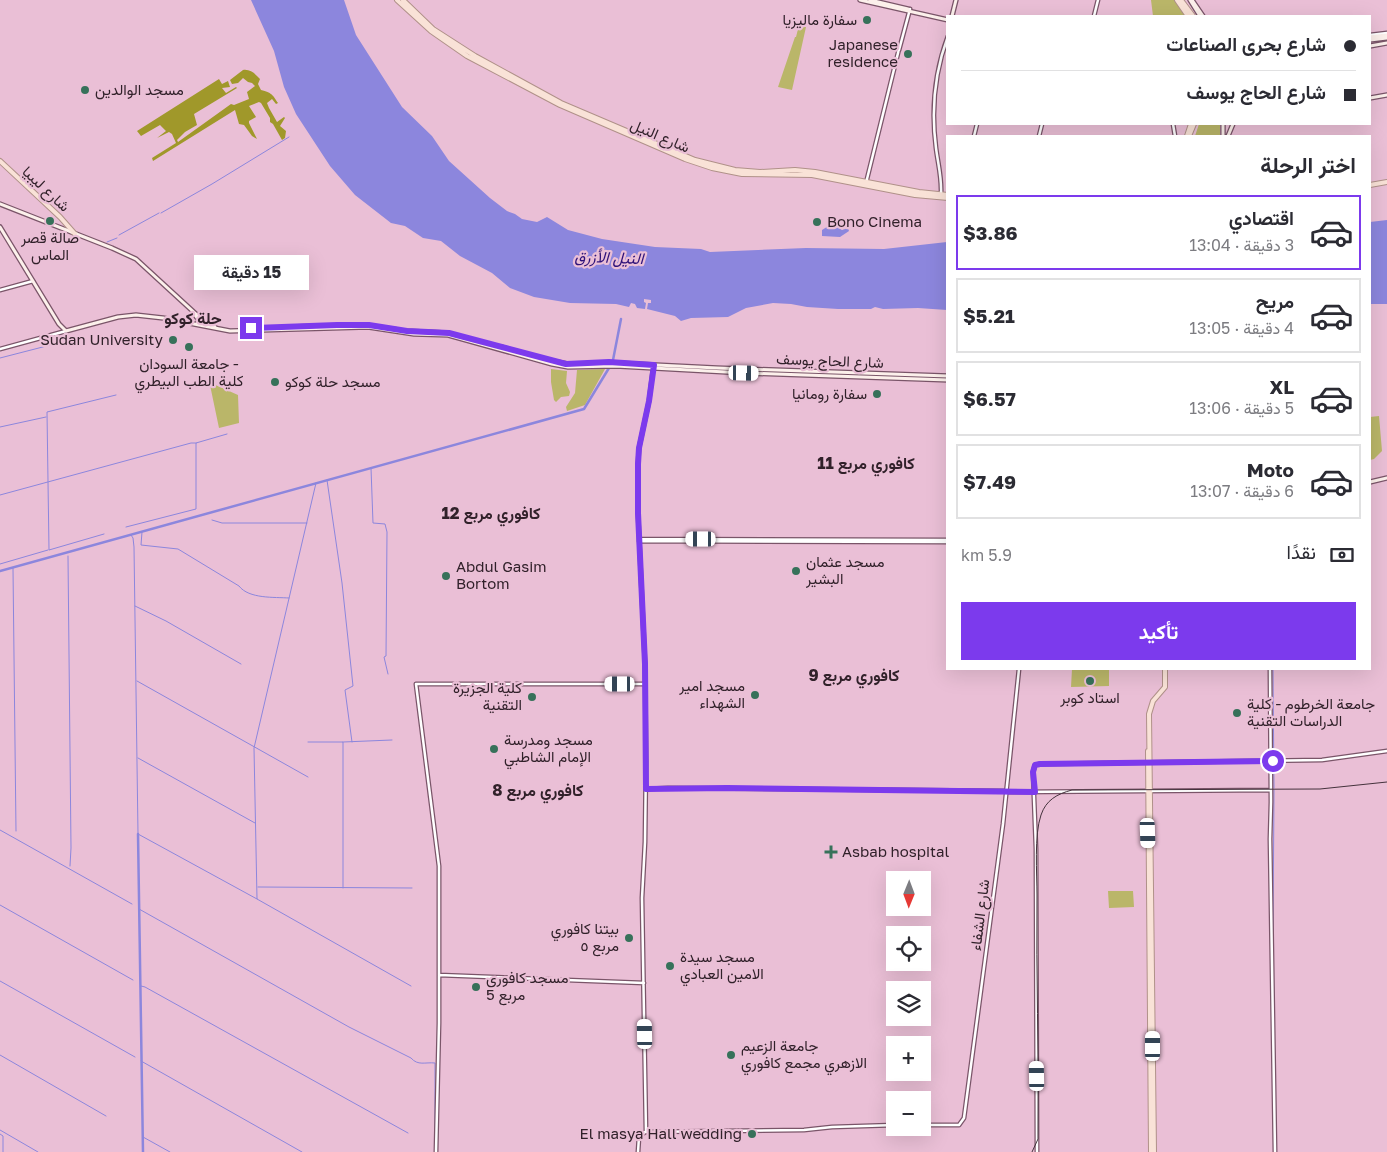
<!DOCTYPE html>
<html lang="ar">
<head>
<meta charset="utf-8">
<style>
	:root { --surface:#fff; --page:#f7f7f7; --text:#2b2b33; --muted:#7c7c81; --line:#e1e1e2; --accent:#7c3aed }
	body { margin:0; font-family:"Golos Text",Vazirmatn,sans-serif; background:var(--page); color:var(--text); direction:rtl; height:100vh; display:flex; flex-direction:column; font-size:19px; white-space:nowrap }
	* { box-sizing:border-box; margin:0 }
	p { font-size:16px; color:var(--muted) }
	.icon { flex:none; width:28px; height:28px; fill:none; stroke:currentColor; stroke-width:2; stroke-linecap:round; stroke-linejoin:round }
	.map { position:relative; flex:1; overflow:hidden; direction:ltr }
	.drawer { position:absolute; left:946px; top:135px; width:425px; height:535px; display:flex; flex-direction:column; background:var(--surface); border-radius:0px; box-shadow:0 5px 20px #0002; direction:rtl }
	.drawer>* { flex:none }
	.banner { position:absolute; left:946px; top:15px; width:425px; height:110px; border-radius:0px; box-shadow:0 5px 20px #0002; direction:rtl; display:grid; align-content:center; height:110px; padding:0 15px; background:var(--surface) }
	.needle { width:32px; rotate:181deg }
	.tools { position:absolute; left:886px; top:871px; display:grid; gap:10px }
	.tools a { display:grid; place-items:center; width:45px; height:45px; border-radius:0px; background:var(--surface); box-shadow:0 5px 20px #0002; font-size:25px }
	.end { position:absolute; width:22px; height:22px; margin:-11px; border:6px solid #7c3aed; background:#fff; box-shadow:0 0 0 2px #fff }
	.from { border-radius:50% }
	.bubble { position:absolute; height:35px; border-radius:0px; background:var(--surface); box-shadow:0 5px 20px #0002; font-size:16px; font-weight:700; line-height:35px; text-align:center; direction:rtl }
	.car { position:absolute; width:15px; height:30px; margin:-15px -8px; border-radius:6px; box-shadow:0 0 4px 1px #0007; background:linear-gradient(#fff 24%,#345 0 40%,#fff 0 76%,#345 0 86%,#fff 0) }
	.banner b { display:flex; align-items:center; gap:18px; height:48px; font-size:19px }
	.banner b+b { border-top:1px solid var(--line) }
	.banner i { width:12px; height:12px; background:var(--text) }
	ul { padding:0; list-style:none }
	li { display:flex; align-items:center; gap:15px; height:75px; margin:0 10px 8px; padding:0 5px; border:2px solid var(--line); border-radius:0px }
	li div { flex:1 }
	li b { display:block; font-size:19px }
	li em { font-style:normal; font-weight:700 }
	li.selected { border-color:var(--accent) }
	li>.icon { width:45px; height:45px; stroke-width:1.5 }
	h2 { padding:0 15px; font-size:22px; line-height:60px }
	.pay { display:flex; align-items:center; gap:12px; height:55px; padding:0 15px; font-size:19px }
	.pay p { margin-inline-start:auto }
	.action { display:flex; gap:10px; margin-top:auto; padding:10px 15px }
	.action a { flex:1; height:58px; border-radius:0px; background:var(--accent); color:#fff; font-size:20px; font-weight:700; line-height:58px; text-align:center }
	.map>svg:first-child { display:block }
	.green { fill:#bab669 }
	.forest { fill:#a0982a }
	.water { fill:#8c86dd }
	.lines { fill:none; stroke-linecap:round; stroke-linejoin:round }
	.stream { stroke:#8c86dd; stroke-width:1 }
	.canal { stroke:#8c86dd; stroke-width:2.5 }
	.tertiary-casing { stroke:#7a5569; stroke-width:5 }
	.secondary-casing { stroke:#7a5569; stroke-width:5.5 }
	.primary-casing { stroke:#b09189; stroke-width:6 }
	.tertiary { stroke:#fff; stroke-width:2.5 }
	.secondary { stroke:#fcf0eb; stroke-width:3 }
	.primary { stroke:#f9e2d7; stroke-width:4 }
	.rail { stroke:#44323c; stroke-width:1 }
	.route { stroke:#7c3aed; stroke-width:6 }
	.poi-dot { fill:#37715a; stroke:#eabfd6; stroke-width:2 }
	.labels { text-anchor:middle; stroke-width:4.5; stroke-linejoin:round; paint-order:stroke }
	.poi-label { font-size:15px; fill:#31212a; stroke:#eabfd6; text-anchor:start }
	.street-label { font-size:15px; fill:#31212a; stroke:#eabfd6 }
	.water-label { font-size:16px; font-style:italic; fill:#2f1279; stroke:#eabfd6 }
	.neighbourhood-label { font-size:16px; font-weight:bold; fill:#31212a; stroke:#eabfd6 }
</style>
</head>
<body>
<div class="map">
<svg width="1387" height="1152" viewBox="0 0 1387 1152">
	<rect width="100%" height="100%" fill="#eabfd6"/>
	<path class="green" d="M1151,0H1175L1186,16H1153Z
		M799,25L806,27L792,90L778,87L795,37H796Z
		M1199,124H1220V136H1195Z
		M551,369L567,371L566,383L570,392L569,396L561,397L556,402L554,400L551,382Z
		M605,369L585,405L567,411L566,407L575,393L577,370Z
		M211,383L238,395L239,423L219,428L210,385Z
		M1379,416L1382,451L1374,459L1370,460V417Z
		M1072,669H1109V686L1071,687Z
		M1108,891H1133L1134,907L1109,908Z"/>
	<path class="forest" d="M243,70C251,69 255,74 260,79L258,84L261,90C272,93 272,94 278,103L276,104L272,99L267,103L269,108L277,122L284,117L285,118L280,126L286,131L285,138L282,140L273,124L270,122V118L261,103L259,102L249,106L256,117L249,121V123L257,139L252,136L244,125L239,124L235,110L153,161L152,158L176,143L172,134L169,132L157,138L166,131L160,125L141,136L137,131L219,79L222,84L228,81L230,87L222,88L226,93L236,87L237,88L194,114L197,125L185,132L177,140L178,142L231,104L234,105L249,99L247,92L255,86L252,83L248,82L243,78L238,83L232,84L230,80Z"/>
	<path class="water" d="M251,0H344L356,35L402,107L432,136L449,161L490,198L507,211L515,214L522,219L537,222L547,217L568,230L602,239L655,247L701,249L710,252L806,248L884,249L947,242V310L918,308L883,309L875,307L871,309H838L807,307L791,304L773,303L746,308L728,317L691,318L681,321L675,316L647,309L648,303H651V300L644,299V302L646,303L645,309L637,308L635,304L631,303L629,307L616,304L570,303L534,297L510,288L492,273L460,256L441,241L423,238L405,226L391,223L355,195L330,166L296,114L284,87L274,51Z
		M1387,220V304H1370V222Z
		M830,225L836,226L842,230L848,228L849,231L840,237L822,236V230Z"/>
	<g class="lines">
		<path class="stream" d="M161,213L212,184L289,137
			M119,235L159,213
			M107,242L117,238
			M0,358L66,341
			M0,427L46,417
			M371,468L373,523L385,524L387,532L386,656L384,657L388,674
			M327,480L342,583L353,686L345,690L352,742
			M316,483L254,748L257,899L411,986
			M0,495L191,443H196
			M212,520L222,523H307
			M126,527L196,509V443L227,434
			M142,532L141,545L178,549L239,586C249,599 274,597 289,598
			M104,534L49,550L47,412L116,395
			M131,535L133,538L134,547L138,834L257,899
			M68,556L71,848L70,866
			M0,564L48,550
			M13,568L16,831
			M135,606L166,621L241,664
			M1273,669L1274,788
			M137,681L308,777
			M308,742H343V888
			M343,742L392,740
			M138,758L255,823
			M0,830L132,904
			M258,887L412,888
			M0,905L133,980
			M139,909L349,1027L411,1058C418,1066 425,1062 435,1063V1152
			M1273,931L1274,790
			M0,981L135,1057
			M141,986L145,987L408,1133
			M0,1055L106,1116
			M141,1061L302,1152
			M0,1130L38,1152
			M0,1134L3,1136V1152
			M143,1137L170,1152"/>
		<path class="canal" d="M613,360L621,319
			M0,571L584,409L609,368
			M138,834L143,1152"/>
		<g class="tertiary-casing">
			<path id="tertiary" d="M1094,16L1098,0
				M1370,35L1387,33
				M899,50L910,9
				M1173,124L1175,136
				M974,136L977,124
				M1039,136L1042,124
				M866,183L899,49
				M941,194C942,178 938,164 936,148C931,110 935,71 948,36
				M0,290L33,281
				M0,349L66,331
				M639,539L948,540
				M639,541L948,542
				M1270,669L1271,802L1270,839L1275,1152
				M646,789L668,788L1006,791
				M1006,792L1271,790
				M439,975L644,983
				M922,1125H959L964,1118L1003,824L1019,669
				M646,1132L642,898L645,842L646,762L645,664L638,513V464L639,448L649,401L653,369
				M436,1152L439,1023V866L416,684H645
				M638,1152L639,1137L645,1132L804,1130L832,1127L895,1125
				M1037,1152L1036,849L1033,772L1035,765L1040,764L1322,760L1387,751"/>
		</g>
		<g class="secondary-casing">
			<path id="secondary" d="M860,0L948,20
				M870,0L908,9
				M1190,0L1200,16
				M1192,0L1203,16
				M952,16L956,0
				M1370,37L1387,35
				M1370,40L1387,38
				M1370,46L1387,43
				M1370,98L1387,95
				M1223,124V136
				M1228,136L1233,124
				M0,204L112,248L136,259L197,315L215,327
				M0,227L59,324L66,331L118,317L136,315L163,318L230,331L368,327L414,334L448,335L552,364L568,367L616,366L744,373L948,380
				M195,315L200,322L196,324
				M288,327L361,325L399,330
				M405,331L447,333
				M501,347L536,357
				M542,359L573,365L616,363L717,368L948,376
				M1370,482L1387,478"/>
		</g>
		<g class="primary-casing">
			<path id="primary" d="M397,0L431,31L467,56L560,105L685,159L712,168L742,174L812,175L915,195L948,198
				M403,0L433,29L475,56L561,103L695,160L735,170L760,172L795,170L815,172L919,192L948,195
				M1177,0L1188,16
				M1181,0L1193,16
				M1187,136L1191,124
				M1189,136L1194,124
				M0,161L60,217L75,234
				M1370,185L1387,182
				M1148,751L1151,1152
				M1154,1152L1149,714L1153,701L1165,687V669"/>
		</g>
		<use href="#tertiary" class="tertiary"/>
		<use href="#secondary" class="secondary"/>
		<use href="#primary" class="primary"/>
		<path class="rail" d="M1032,1152L1038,1139V1132C1039,1053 1036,974 1037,895C1037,873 1034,835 1041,815C1046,800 1057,794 1072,790L1320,789L1387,782"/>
	</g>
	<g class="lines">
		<path class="route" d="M251,328L337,325H369L407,331L449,333L566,364L609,362L654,365L649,401L639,448L638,464V513L645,664L646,789L727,788L1035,792L1033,772L1035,765L1040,764L1273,761"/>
	</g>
	<g class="poi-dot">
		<circle cx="867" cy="20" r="5"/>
		<circle cx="908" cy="54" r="5"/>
		<circle cx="85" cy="90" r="5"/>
		<circle cx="50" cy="221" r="5"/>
		<circle cx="817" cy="222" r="5"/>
		<circle cx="173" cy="340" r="5"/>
		<circle cx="189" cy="347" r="5"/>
		<circle cx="275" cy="382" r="5"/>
		<circle cx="877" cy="394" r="5"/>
		<circle cx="796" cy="571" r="5"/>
		<circle cx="446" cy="576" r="5"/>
		<circle cx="1090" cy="681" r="5"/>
		<circle cx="755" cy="695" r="5"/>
		<circle cx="532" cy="697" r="5"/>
		<circle cx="1237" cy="713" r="5"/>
		<circle cx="494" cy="749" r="5"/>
		<path d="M828.5 844.5h5v5h5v5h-5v5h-5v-5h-5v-5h5z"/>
		<circle cx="629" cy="938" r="5"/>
		<circle cx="670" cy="966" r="5"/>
		<circle cx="476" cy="987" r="5"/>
		<circle cx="731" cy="1055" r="5"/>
		<circle cx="752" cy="1134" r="5"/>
	</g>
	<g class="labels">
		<g class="poi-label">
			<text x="857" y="25" text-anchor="end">سفارة ماليزيا</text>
			<text x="898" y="50" text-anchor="end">Japanese<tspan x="898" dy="17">residence</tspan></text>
			<text x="95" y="95">مسجد الوالدين</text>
			<text x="827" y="227">Bono Cinema</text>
			<text x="50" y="243" text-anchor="middle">صالة قصر<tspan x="50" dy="17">الماس</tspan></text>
			<text x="163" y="345" text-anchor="end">Sudan University</text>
			<text x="189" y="369" text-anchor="middle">جامعة السودان -<tspan x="189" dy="17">كلية الطب البيطري</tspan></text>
			<text x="285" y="387">مسجد حلة كوكو</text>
			<text x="867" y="399" text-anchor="end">سفارة رومانيا</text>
			<text x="806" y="567">مسجد عثمان<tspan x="806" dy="17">البشير</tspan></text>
			<text x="456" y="572">Abdul Gasim<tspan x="456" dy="17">Bortom</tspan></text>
			<text x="745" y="691" text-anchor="end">مسجد امير<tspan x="745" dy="17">الشهداء</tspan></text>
			<text x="522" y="693" text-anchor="end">كلية الجزيرة<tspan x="522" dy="17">التقنية</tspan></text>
			<text x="1090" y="703" text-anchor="middle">استاد كوبر</text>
			<text x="1247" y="709">جامعة الخرطوم - كلية<tspan x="1247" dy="17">الدراسات التقنية</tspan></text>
			<text x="504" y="745">مسجد ومدرسة<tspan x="504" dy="17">الإمام الشاطبي</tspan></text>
			<text x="842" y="857">Asbab hospital</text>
			<text x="619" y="934" text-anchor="end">بيتنا كافوري<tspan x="619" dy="17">مربع ٥</tspan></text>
			<text x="680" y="962">مسجد سيدة<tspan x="680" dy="17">الامين العبادي</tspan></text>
			<text x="486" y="983">مسجد كافوري<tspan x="486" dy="17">مربع 5</tspan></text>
			<text x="741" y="1051">جامعة الزعيم<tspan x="741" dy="17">الازهري مجمع كافوري</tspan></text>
			<text x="742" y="1139" text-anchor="end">El masya Hall wedding</text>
		</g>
		<g class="street-label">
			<text transform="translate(660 136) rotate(23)" y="5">شارع النيل</text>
			<text transform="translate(46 189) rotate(43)" y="5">شارع ليبيا</text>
			<text transform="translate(830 361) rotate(2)" y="5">شارع الحاج يوسف</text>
			<text transform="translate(980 915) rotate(-83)" y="5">شارع الشفاء</text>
		</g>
		<g class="water-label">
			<text transform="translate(609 257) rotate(2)" y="6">النيل الأزرق</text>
		</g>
		<g class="neighbourhood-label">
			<text x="193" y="324">حلة كوكو</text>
			<text x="866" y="469">كافوري مربع 11</text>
			<text x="491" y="519">كافوري مربع 12</text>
			<text x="854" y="681">كافوري مربع 9</text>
			<text x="538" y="796">كافوري مربع 8</text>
		</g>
	</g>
</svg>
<div class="tools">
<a><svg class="needle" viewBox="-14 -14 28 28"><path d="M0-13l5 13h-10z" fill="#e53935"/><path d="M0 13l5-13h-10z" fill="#7c7c81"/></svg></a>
<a><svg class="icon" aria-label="locate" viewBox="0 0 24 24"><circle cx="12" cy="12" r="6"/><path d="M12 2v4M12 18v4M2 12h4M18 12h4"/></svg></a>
<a><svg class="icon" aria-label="layers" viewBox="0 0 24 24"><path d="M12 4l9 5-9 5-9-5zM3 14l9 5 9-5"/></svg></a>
<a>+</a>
<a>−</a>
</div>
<i class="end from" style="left:1273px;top:761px"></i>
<i class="end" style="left:251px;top:328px"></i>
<div class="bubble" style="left:194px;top:255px;width:115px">15 دقيقة</div>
<i class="car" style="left:744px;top:373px;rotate:91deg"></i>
<i class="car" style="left:701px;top:539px;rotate:270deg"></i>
<i class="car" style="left:620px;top:684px;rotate:270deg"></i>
<i class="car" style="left:1148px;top:833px;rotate:178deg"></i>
<i class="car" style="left:645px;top:1034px;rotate:359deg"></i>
<i class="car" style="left:1153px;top:1046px;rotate:0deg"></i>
<i class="car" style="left:1037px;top:1076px;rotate:359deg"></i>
<div class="banner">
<b><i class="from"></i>شارع بحرى الصناعات</b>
<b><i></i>شارع الحاج يوسف</b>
</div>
<section class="drawer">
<h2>اختر الرحلة</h2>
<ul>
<li class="selected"><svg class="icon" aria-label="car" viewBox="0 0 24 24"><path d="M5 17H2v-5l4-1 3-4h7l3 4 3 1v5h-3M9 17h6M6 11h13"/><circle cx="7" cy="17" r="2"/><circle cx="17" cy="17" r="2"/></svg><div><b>اقتصادي</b><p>3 دقيقة · 13:04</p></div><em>$3.86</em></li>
<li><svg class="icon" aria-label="car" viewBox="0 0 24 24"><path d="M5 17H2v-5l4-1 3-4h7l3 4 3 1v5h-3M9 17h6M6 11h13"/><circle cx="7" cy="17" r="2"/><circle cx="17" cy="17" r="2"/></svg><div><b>مريح</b><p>4 دقيقة · 13:05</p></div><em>$5.21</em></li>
<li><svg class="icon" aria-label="car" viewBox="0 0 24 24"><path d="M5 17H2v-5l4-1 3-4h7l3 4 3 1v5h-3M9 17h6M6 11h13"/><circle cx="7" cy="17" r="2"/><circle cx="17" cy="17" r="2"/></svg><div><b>XL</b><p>5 دقيقة · 13:06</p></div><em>$6.57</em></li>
<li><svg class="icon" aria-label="car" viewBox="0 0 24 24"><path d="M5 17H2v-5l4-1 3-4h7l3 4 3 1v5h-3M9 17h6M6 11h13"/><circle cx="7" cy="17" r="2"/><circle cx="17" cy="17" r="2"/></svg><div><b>Moto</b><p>6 دقيقة · 13:07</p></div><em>$7.49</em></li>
</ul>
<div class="pay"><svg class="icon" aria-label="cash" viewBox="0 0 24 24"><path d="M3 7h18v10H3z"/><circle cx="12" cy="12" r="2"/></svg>نقدًا<p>5.9 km</p></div>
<div class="action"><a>تأكيد</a></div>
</section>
</div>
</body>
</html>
